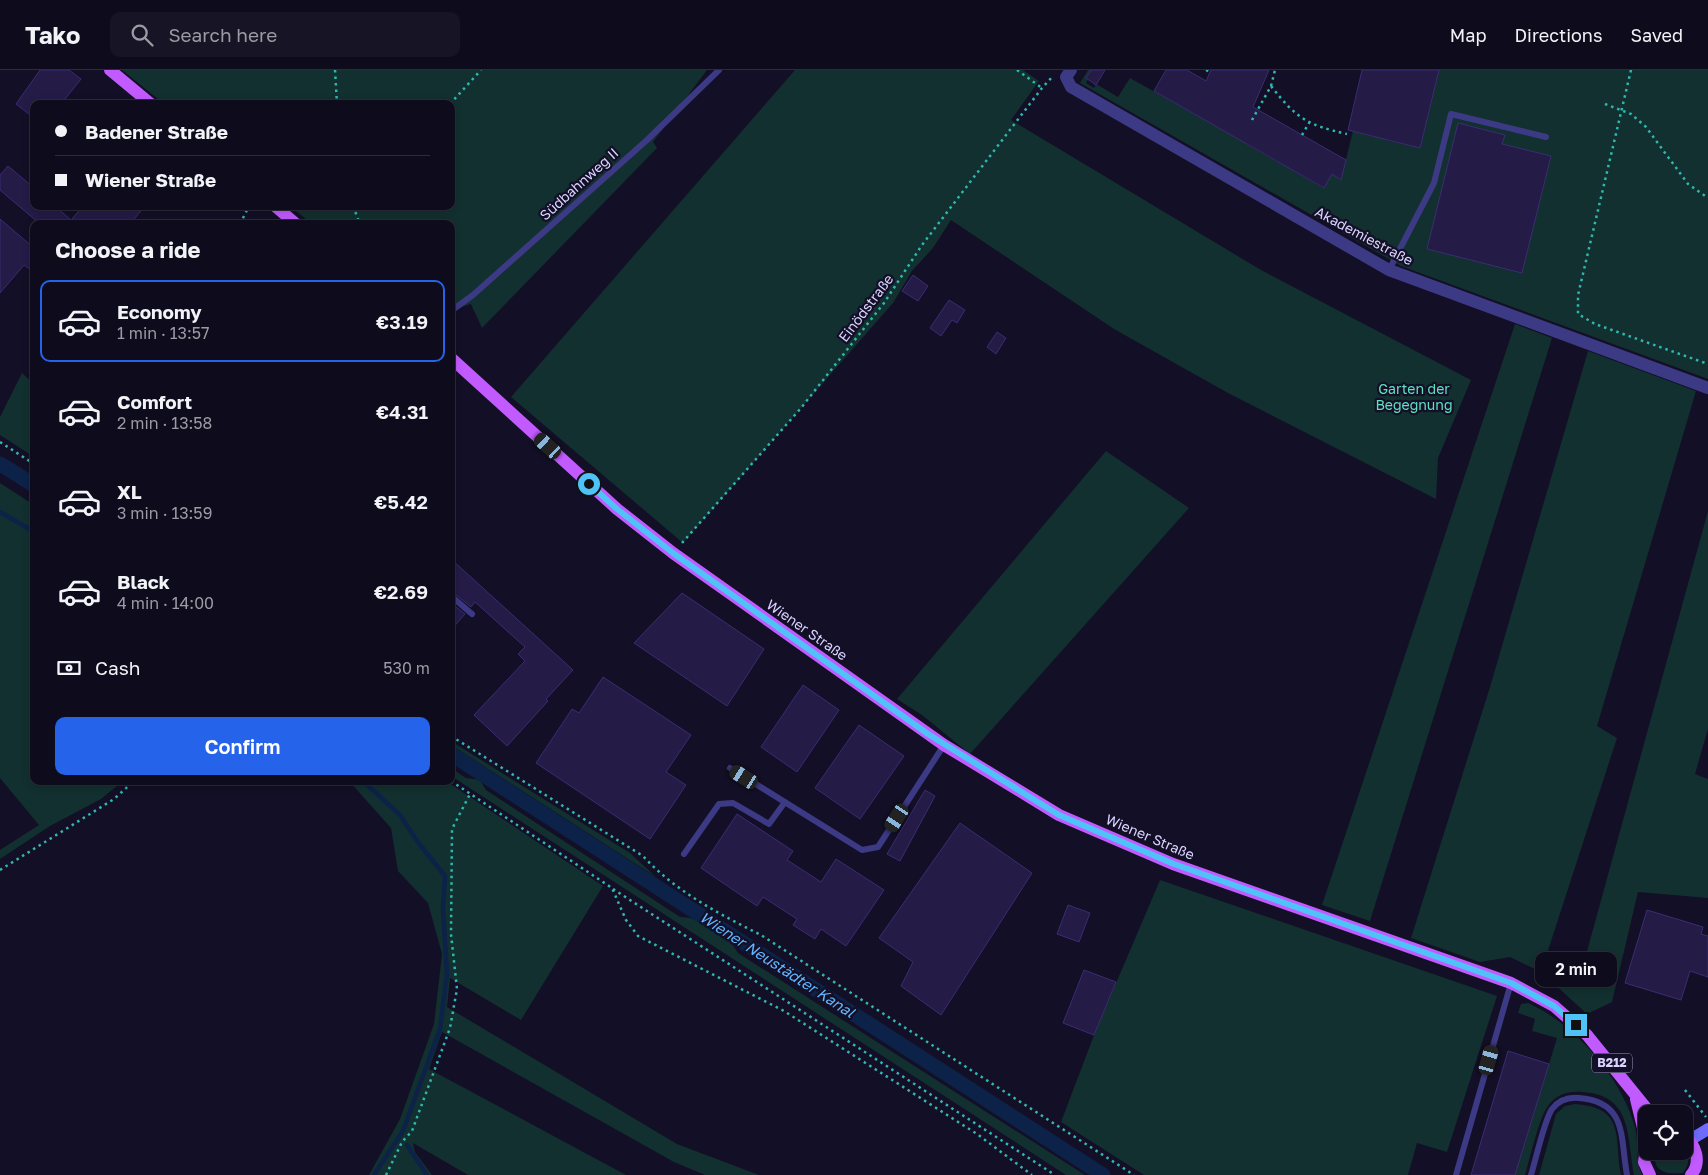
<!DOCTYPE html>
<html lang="en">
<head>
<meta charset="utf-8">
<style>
	:root { --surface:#0e0b1c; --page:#171425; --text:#f1f3f6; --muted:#9b9ba3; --line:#2e2b3b; --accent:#2563eb }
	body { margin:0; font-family:"Golos Text",sans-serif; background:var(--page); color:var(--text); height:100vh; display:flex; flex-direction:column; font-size:19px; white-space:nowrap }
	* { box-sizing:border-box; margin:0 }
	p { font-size:16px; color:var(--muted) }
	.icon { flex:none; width:28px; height:28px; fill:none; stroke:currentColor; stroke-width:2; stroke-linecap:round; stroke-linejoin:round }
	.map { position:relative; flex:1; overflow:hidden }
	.drawer { position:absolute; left:30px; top:150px; width:425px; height:565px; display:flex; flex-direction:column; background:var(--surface); border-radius:10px; box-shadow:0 2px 8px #0003,0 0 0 1px var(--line) }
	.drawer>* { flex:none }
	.guide { position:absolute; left:30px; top:30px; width:425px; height:110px; border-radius:10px; box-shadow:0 2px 8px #0003,0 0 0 1px var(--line); display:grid; align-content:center; height:110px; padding:0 25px; background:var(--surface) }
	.controls { position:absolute; left:1638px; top:1035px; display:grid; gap:10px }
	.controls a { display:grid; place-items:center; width:55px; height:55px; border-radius:10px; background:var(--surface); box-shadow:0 2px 8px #0003,0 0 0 1px var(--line); font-size:25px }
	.end { position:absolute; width:22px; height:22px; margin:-11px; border:6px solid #4fc3f7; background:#111; box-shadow:0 0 0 2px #111 }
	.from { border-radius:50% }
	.bubble { position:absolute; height:35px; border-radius:10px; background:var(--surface); box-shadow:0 2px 8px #0003,0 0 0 1px var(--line); font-size:16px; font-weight:600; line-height:35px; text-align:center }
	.car { position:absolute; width:15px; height:30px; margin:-15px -8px; border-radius:6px; box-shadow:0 0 4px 1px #0007; background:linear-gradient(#222 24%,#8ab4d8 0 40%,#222 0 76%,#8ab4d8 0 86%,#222 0) }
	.guide b { display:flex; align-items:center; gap:18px; height:48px; font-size:19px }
	.guide b+b { border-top:1px solid var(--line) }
	.guide i { width:12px; height:12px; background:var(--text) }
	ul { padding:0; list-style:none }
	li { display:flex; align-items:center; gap:15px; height:82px; margin:0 10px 8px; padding:0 15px; border:2px solid transparent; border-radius:10px }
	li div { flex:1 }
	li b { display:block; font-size:19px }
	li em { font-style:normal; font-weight:600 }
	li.active { border-color:var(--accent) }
	li>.icon { width:45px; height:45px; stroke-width:1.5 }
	h2 { padding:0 25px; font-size:22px; line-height:60px }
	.pay { display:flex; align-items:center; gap:12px; height:55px; padding:0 25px; font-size:19px }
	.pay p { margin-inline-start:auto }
	.primary-button { display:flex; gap:10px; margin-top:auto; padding:10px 25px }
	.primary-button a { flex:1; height:58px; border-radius:10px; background:var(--accent); color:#fff; font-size:20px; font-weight:600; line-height:58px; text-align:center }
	header { display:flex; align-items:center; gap:30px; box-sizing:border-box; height:70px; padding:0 25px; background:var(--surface); border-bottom:1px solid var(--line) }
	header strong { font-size:24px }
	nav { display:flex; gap:28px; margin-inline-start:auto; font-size:18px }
	.search { width:350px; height:45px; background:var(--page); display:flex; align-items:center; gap:12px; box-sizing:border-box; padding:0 18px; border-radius:10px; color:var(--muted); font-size:19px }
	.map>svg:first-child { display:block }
	.green { fill:#12302f }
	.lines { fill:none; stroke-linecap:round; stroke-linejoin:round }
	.stream { stroke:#0c2248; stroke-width:4.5 }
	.canal { stroke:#0c2248; stroke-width:15 }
	.building { fill:#241b47; stroke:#3b2d73 }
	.path { stroke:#2fb8b0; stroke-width:2.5; stroke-dasharray:2.5 4; stroke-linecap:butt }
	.lane { stroke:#3d3a85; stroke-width:6 }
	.street { stroke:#3d3a85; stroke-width:12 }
	.secondary { stroke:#6f6bff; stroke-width:12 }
	.primary { stroke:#c25bff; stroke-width:12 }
	.route { stroke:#4fc3f7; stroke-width:6 }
	.labels { text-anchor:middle; stroke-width:4.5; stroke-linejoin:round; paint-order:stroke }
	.shield { fill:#130f26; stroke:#9e99be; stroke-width:1 }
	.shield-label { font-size:12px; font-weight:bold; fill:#d9d4ff }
	.street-label { font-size:14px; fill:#d9d4ff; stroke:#130f26 }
	.park-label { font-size:14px; fill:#5fe0c0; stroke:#130f26 }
	.water-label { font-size:15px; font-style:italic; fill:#62b6ff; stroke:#130f26 }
</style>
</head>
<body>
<header>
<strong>Tako</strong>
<div class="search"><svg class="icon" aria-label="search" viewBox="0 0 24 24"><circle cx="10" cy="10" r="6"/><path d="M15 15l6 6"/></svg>Search here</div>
<nav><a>Map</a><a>Directions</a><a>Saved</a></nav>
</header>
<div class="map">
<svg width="1708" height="1105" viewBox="0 0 1708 1105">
	<rect width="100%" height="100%" fill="#130f26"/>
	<path class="green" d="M122,0H707L653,72L657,78L482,258L471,234L451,240V154H312L290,136H451V34H164Z
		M795,0H1023L1039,11L1011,50L1261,200L1471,310L1438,388L1436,429L1228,323L1114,259L951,150L933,178L912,201L893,233L683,473L511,327Z
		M1088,0H1091L1086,7L1088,9L1086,13L1094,18L1096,14L1118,27L1130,8L1233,66L1249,69L1246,74L1279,93L1282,89L1292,94L1290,99L1323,118L1332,104L1341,109L1353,61L1374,67L1375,61L1386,64L1385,70L1420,78L1439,0H1708V309L1401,196L1080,13Z
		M1515,254L1552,268L1370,851L1322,835Z
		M1588,281L1696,321L1597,656L1617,668L1541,902L1578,914L1708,441V659L1695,704L1708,709V828L1638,822L1612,932L1587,944L1541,902L1510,887L1480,892L1411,868L1490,617Z
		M22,303L34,314V387L0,365V347Z
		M1106,381L1189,438L970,684L922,645L897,629Z
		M0,413L34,435V711H123L101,729L50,756L0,789V780L39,755L0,708Z
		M451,671L630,783L656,807L451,675Z
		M451,698L466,708L480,710L486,720L680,847C707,848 725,860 738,883L1085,1105H1066L451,706Z
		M349,711H446L603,816L521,950L450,908L447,937L677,1074L759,1105H705L674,1092L442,962L429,999L626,1105H468L413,1073L415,1082L432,1105H369L400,1049L434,954L442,884L428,833L398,801L391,758Z
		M1160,810L1497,926L1447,1082L1417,1073L1408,1105H1144L1061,1052L1094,965Z
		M1528,933C1575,954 1621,1007 1635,1057C1639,1073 1635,1090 1642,1105H1634C1627,1067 1633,1025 1582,1022C1568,1021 1557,1024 1548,1036C1539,1047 1530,1089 1525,1105H1515L1557,968L1532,961L1535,949L1518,943L1521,934Z
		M1575,1034C1626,1038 1614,1066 1621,1105H1539L1556,1044L1565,1036Z
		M1684,1077C1691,1087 1689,1094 1683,1103C1664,1105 1651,1100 1656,1081H1684Z"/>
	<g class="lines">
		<path class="stream" d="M0,442L34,462
			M363,711L400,745L417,771L445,806L443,839L447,903L440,959L403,1061L374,1105
			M407,1075L427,1105"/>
		<path class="canal" d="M0,394L34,415
			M451,684L1103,1105"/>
	</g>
	<path class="building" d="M40,0H69L81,9L61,34H34V48L16,34Z
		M1091,0H1105L1096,15L1086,8Z
		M1166,0H1187L1206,11L1211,0H1269L1253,37L1346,90L1341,110L1332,104L1324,118L1154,21Z
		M1362,0H1439L1420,78L1348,60Z
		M1458,53L1505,65L1502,74L1551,86L1522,203L1427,179Z
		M8,96L34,118V136H55L71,150L83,136H145L130,154H40L0,120V105Z
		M0,149L34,178V202L24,195L0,223Z
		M913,205L928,216L918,231L902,221Z
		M949,230L965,240L957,253L952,250L941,266L930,258Z
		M997,262L1006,268L996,284L987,277Z
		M451,489L573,600L546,629L548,631L507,676L474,645L525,591L518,584L525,577L475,532L471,537L451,521Z
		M682,523L764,579L727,636L634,573Z
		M451,533L465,544L451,560Z
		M603,607L691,665L666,702L686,715L650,769L536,693L572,639L579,643Z
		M803,615L839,640L797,702L761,677Z
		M859,655L904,686L860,749L815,718Z
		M925,720L935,726L900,791L887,784Z
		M737,744L793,781L787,790L821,812L836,789L884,820L846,876L821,859L815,869L793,855L797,849L763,827L757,836L701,798Z
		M960,753L1032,803L941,945L901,916L913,892L879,868Z
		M1068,835L1090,843L1079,872L1057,864Z
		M1647,840L1703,857L1701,864L1708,866V907L1690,901L1681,930L1625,913Z
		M1084,900L1116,912L1094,965L1063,953Z
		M1508,981L1549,994L1515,1105H1471Z"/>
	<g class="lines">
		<path class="path" d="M335,0L337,34
			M1017,0L1042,18
			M1206,0L1210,2
			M1631,0L1578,225V244L1595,254L1708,294
			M1271,16C1296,48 1307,55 1347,64
			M450,34L481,0
			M1605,34L1631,44L1646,57L1688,114L1708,128
			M1252,50L1271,16L1275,0
			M1302,65L1309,53
			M353,136L360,154
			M240,154L249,136
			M0,372L34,394
			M682,473L801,338L884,233L922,175L1042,18L1053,6
			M451,666L643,786C675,821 719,844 761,865L1134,1105
			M451,711L612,818L626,850L638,866L784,941L977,1064L1032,1105
			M0,800L114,729L134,711
			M613,819L1055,1105
			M1685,1020L1706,1047
			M386,1105L402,1072L412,1061L450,958L457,919L451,864L452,759L470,724"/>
		<path class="lane" d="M1389,200L1434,113L1451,44L1546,67
			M451,241L473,225L647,70L719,0
			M451,526L472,544
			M730,698L862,780L878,777L944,675
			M684,784L719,734L733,733L769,754L785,732
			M1456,1105L1511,913
			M1531,1105C1536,1089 1544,1051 1552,1039C1559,1030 1568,1027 1579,1028C1628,1032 1620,1068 1627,1105"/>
		<path class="street" d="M1071,0L1066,7L1071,17L1389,200L1708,318"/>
		<path class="secondary" d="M1690,1070L1708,1059"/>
		<path class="primary" d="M110,0L151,34
			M275,136L296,154
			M451,288L617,439L673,483L944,675L1059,745L1173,794L1511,913L1554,936L1587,965L1651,1044
			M1636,1029L1646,1070
			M1684,1065C1696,1075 1702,1092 1691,1105
			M1646,1078L1644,1092L1650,1105"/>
	</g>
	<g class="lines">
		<path class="route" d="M589,414L617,439L673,483L928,664L1059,745L1174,794L1511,913L1554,936L1576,955"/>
	</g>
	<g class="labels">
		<rect class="shield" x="1592" y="983.5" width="40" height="19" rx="4"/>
		<g class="shield-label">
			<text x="1612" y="997">B212</text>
		</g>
		<g class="street-label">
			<text transform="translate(579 114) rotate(-42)" y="5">Südbahnweg II</text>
			<text transform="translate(1364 166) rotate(28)" y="5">Akademiestraße</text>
			<text transform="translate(866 238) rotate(-53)" y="5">Einödstraße</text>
			<text transform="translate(807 560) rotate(35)" y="5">Wiener Straße</text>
			<text transform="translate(1150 767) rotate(23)" y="5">Wiener Straße</text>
		</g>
		<g class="park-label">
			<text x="1414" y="324">Garten der<tspan x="1414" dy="16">Begegnung</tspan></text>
		</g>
		<g class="water-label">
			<text transform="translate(777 895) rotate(33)" y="5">Wiener Neustädter Kanal</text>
		</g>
	</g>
</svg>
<div class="controls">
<a><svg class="icon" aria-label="locate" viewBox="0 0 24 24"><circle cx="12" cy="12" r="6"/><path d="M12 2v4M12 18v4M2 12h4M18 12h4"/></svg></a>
</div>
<i class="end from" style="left:589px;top:414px"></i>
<i class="end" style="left:1576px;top:955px"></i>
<div class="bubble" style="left:1535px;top:882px;width:82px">2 min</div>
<i class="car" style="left:548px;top:376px;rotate:312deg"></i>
<i class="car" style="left:744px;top:707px;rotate:302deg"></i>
<i class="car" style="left:897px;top:748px;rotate:213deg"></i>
<i class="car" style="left:1489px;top:990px;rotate:16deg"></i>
<div class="guide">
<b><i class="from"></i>Badener Straße</b>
<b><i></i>Wiener Straße</b>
</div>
<section class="drawer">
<h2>Choose a ride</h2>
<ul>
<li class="active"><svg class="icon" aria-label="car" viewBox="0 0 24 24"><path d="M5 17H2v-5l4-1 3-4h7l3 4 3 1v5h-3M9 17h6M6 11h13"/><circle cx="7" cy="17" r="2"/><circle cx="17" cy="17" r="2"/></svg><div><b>Economy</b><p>1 min · 13:57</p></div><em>€3.19</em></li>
<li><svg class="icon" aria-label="car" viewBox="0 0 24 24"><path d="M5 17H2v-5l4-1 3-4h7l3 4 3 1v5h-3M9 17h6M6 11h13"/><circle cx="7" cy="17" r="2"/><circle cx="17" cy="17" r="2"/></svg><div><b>Comfort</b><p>2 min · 13:58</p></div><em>€4.31</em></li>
<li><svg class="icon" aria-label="car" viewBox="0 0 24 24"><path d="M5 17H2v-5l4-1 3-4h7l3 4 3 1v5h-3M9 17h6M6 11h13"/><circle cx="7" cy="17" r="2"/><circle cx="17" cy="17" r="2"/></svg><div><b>XL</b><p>3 min · 13:59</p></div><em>€5.42</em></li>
<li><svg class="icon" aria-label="car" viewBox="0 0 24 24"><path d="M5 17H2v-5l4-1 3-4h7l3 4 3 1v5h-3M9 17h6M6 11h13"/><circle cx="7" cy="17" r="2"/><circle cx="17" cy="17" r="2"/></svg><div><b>Black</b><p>4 min · 14:00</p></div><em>€2.69</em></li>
</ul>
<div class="pay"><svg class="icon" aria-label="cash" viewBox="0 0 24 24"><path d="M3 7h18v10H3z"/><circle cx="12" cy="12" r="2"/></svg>Cash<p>530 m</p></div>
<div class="primary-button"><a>Confirm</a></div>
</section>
</div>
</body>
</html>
